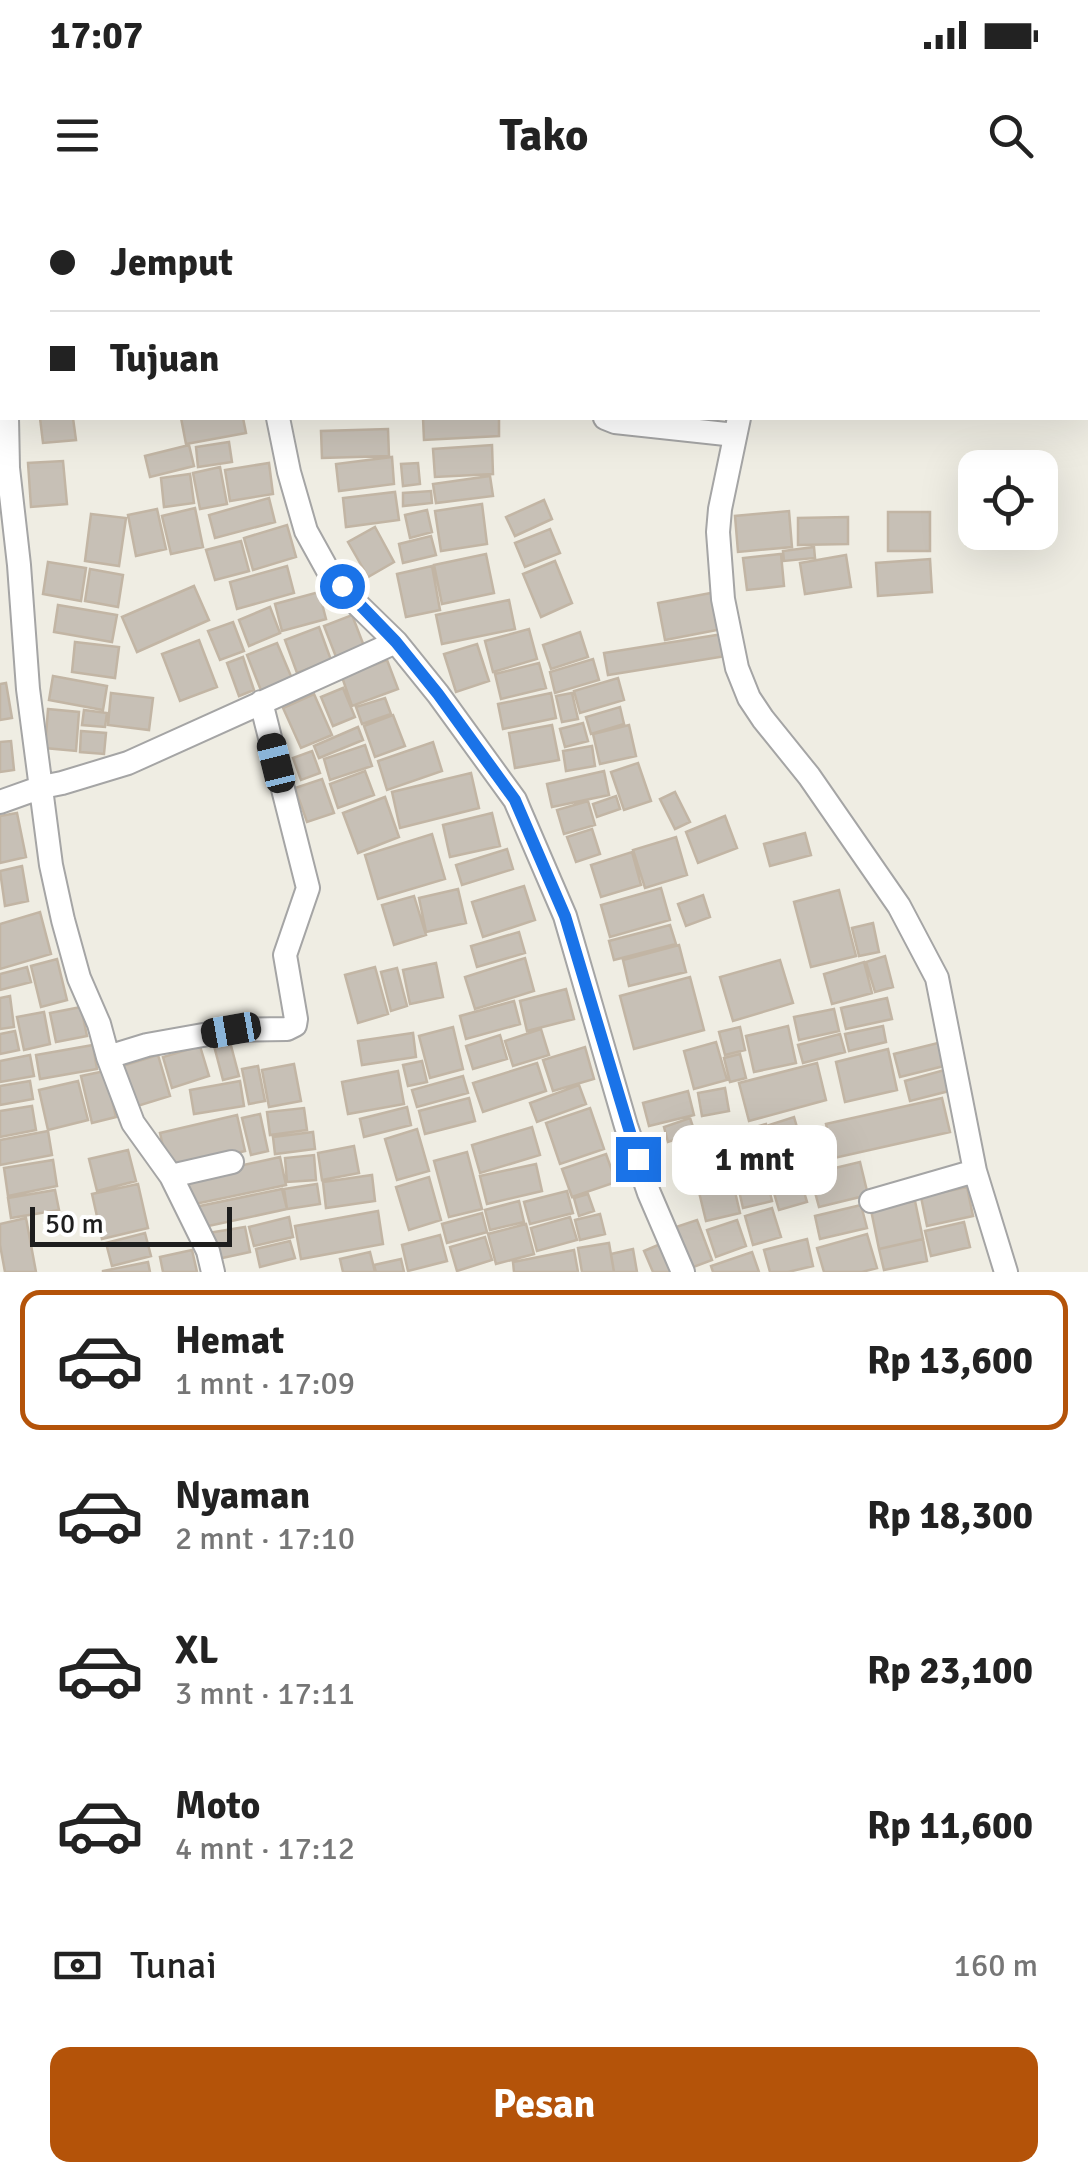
<!DOCTYPE html>
<html lang="id">
<head>
<meta charset="utf-8">
<style>
	:root { --surface:#fff; --page:#f6f6f6; --text:#222; --muted:#767676; --line:#e0e0e0; --accent:#b45309 }
	body { margin:0; font-family:Signika,sans-serif; background:var(--page); color:var(--text); height:100vh; display:flex; flex-direction:column; font-size:38px; white-space:nowrap }
	* { box-sizing:border-box; margin:0 }
	p { font-size:32px; color:var(--muted) }
	.icon { flex:none; width:55px; height:55px; fill:none; stroke:currentColor; stroke-width:2; stroke-linecap:round; stroke-linejoin:round }
	.map { position:relative; height:1072px; overflow:hidden }
	.drawer { display:flex; flex-direction:column; background:var(--surface); flex:1 }
	.drawer>* { flex:none }
	.banner { position:absolute; left:0px; top:0px; width:1090px; height:220px; box-shadow:0 10px 40px #0002; display:grid; align-content:center; height:220px; padding:0 50px; background:var(--surface) }
	.buttons { position:absolute; left:958px; top:250px; display:grid; gap:20px }
	.buttons a { display:grid; place-items:center; width:100px; height:100px; border-radius:20px; background:var(--surface); box-shadow:0 10px 40px #0002; font-size:50px }
	.scale { position:absolute; left:30px; bottom:25px; width:202px; box-sizing:border-box; padding-left:10px; border:5px solid #1e1e1e; border-top:0; font-size:28px; line-height:35px; white-space:nowrap; color:#1e1e1e; -webkit-text-stroke:8px #fff; paint-order:stroke }
	.end { position:absolute; width:45px; height:45px; margin:-22px; border:12px solid #1a73e8; background:#fff; box-shadow:0 0 0 5px #fff }
	.from { border-radius:50% }
	.bubble { position:absolute; height:70px; border-radius:20px; background:var(--surface); box-shadow:0 10px 40px #0002; font-size:32px; font-weight:800; line-height:70px; text-align:center }
	.car { position:absolute; width:30px; height:60px; margin:-30px -15px; border-radius:12px; box-shadow:0 0 8px 2px #0007; background:linear-gradient(#222 24%,#8ab4d8 0 40%,#222 0 76%,#8ab4d8 0 86%,#222 0) }
	.banner b { display:flex; align-items:center; gap:35px; height:95px; font-size:38px }
	.banner b+b { border-top:2px solid var(--line) }
	.banner i { width:25px; height:25px; background:var(--text) }
	ul { padding:18px 0 0; list-style:none }
	li { display:flex; align-items:center; gap:30px; height:140px; margin:0 20px 15px; padding:0 30px; border:5px solid transparent; border-radius:20px }
	li div { flex:1 }
	li b { display:block; font-size:38px }
	li em { font-style:normal; font-weight:800 }
	li.current { border-color:var(--accent) }
	li>.icon { width:90px; height:90px; stroke-width:1.5 }
	.pay { display:flex; align-items:center; gap:25px; height:110px; padding:0 50px; font-size:38px }
	.pay p { margin-inline-start:auto }
	.cta { display:flex; gap:20px; margin-top:auto; padding:20px 50px }
	.cta a { flex:1; height:115px; border-radius:20px; background:var(--accent); color:#fff; font-size:40px; font-weight:800; line-height:115px; text-align:center }
	.status { display:flex; justify-content:space-between; align-items:center; height:70px; padding:0 50px; background:var(--surface); direction:ltr }
	.status svg { height:28px; fill:currentColor }
	header { display:flex; justify-content:space-between; align-items:center; height:130px; padding:0 50px; background:var(--surface); font-size:45px; font-weight:800 }
	.map>svg:first-child { display:block }
	.building { fill:#c7c0b6; stroke:#c2b5a4; stroke-width:2.5 }
	.lines { fill:none; stroke-linecap:round; stroke-linejoin:round }
	.street-casing { stroke:#a5a5a5; stroke-width:26 }
	.street { stroke:#fff; stroke-width:22 }
	.route { stroke:#1a73e8; stroke-width:12 }
</style>
</head>
<body>
<div class="status"><b>17:07</b><svg viewBox="0 0 49 12"><path d="M0 12V9h3v3zM5 12V6h3v6zM10 12V3h3v9zM15 12V0h3v12zM26 1h20v11H26zM47 4h2v5h-2z"/></svg></div>
<header><svg class="icon" aria-label="menu" viewBox="0 0 24 24"><path d="M4 6h16M4 12h16M4 18h16"/></svg>Tako<svg class="icon" aria-label="search" viewBox="0 0 24 24"><circle cx="10" cy="10" r="6"/><path d="M15 15l6 6"/></svg></header>
<div class="map">
<svg width="1088" height="1072" viewBox="0 0 1088 1072">
	<rect width="100%" height="100%" fill="#efede3"/>
	<path class="building" d="M40,218H73L76,240L43,243Z
		M181,218H243L246,233L186,244Z
		M423,218H499V236L424,240Z
		M388,229L389,256L322,258L321,231Z
		M229,242L232,262L198,267L196,247Z
		M189,245L194,266L150,277L145,256Z
		M492,245L493,274L435,277L433,249Z
		M392,257L394,284L339,291L336,264Z
		M63,261L67,304L31,307L28,263Z
		M269,263L273,294L230,301L225,270Z
		M418,263L420,284L403,286L401,264Z
		M220,267L227,304L200,309L193,273Z
		M190,274L194,303L164,307L161,278Z
		M490,276L493,296L436,303L433,284Z
		M431,291L432,303L403,306V293Z
		M395,292L399,320L346,327L343,298Z
		M269,298L275,322L215,338L209,315Z
		M544,300L552,319L515,336L506,317Z
		M482,304L487,344L441,351L435,311Z
		M195,308L203,347L171,354L162,316Z
		M157,309L166,349L136,356L128,315Z
		M427,310L432,332L410,338L405,315Z
		M789,311L792,347L738,352L735,316Z
		M888,312H930V351H888Z
		M91,314L126,318L119,366L85,361Z
		M848,317V344L798,345V318Z
		M967,318H975V332H990V345H967Z
		M287,325L296,357L253,370L244,338Z
		M375,327L394,362L368,377L348,342Z
		M550,329L560,353L525,367L515,343Z
		M431,336L436,355L403,363L399,344Z
		M241,341L249,371L215,380L206,350Z
		M814,347L815,358L784,361L783,351Z
		M486,354L494,393L442,404L434,365Z
		M781,354L784,386L747,390L743,358Z
		M846,355L851,387L805,394L800,363Z
		M930,359L932,392L878,396L876,363Z
		M555,361L572,403L541,417L523,374Z
		M48,362L86,368L81,401L43,394Z
		M287,366L294,393L237,409L230,382Z
		M432,366L440,410L406,417L397,374Z
		M90,369L123,375L118,407L85,401Z
		M194,386L209,420L137,452L122,417Z
		M319,392L326,419L282,431L275,404Z
		M716,392L722,429L665,440L658,403Z
		M509,400L515,429L442,444L436,415Z
		M58,405L117,415L112,442L54,432Z
		M270,407L280,433L249,446L239,420Z
		M352,415L364,446L336,457L324,426Z
		M233,422L244,451L220,460L208,431Z
		M319,427L331,460L297,473L285,440Z
		M529,429L537,459L493,472L485,441Z
		M580,432L588,457L551,469L543,445Z
		M723,434L726,456L608,475L604,453Z
		M199,440L217,487L180,501L162,454Z
		M75,442L119,447L115,478L72,472Z
		M277,443L293,481L262,493L247,455Z
		M477,444L489,481L456,492L444,454Z
		M243,457L254,490L239,496L227,463Z
		M593,459L599,480L555,493L550,472Z
		M387,460L398,489L352,506L342,477Z
		M539,463L546,488L501,499L495,474Z
		M53,476L107,486L103,510L49,500Z
		M618,478L624,500L580,513L574,491Z
		M6,483L12,518L0,520V484Z
		M343,488L355,517L333,526L321,497Z
		M111,493L153,498L149,530L108,525Z
		M551,493L556,518L503,529L498,504Z
		M572,493L578,519L562,522L556,496Z
		M314,494L332,535L301,548L283,508Z
		M385,498L391,514L362,524L356,507Z
		M620,507L624,524L591,534L586,517Z
		M48,509L79,512L76,551L45,548Z
		M84,510L107,513L105,527L82,525Z
		M393,515L405,546L375,557L364,526Z
		M583,523L588,541L565,547L560,529Z
		M552,525L559,560L515,568L509,533Z
		M629,525L636,556L600,564L593,534Z
		M358,527L363,540L319,558L314,546Z
		M81,531L106,533L104,554L80,552Z
		M11,541L14,570L0,572V542Z
		M433,542L442,571L387,590L378,561Z
		M365,545L372,566L330,580L324,559Z
		M592,546L595,566L566,571L563,551Z
		M312,551L320,573L301,580L293,558Z
		M638,563L651,601L624,610L611,572Z
		M365,571L374,595L338,608L330,584Z
		M604,571L609,595L552,607L547,584Z
		M471,573L479,608L400,628L392,592Z
		M322,579L334,613L307,622L295,588Z
		M675,592L690,622L675,629L660,599Z
		M616,596L620,609L597,617L593,604Z
		M385,597L399,637L358,653L343,613Z
		M588,601L595,625L564,634L557,610Z
		M17,613L26,657L0,663V616Z
		M492,613L500,646L450,657L443,625Z
		M725,616L737,648L698,663L686,632Z
		M592,629L600,654L576,662L567,637Z
		M805,633L811,655L770,666L764,644Z
		M432,634L445,679L378,699L365,655Z
		M676,637L687,675L645,688L633,650Z
		M507,649L513,669L462,685L456,665Z
		M632,652L641,685L601,697L591,665Z
		M22,666L28,701L5,706L0,671Z
		M524,686L535,720L483,737L472,702Z
		M661,688L670,720L610,737L601,705Z
		M458,689L466,723L426,732L419,698Z
		M839,690L856,756L811,767L794,702Z
		M703,695L710,717L686,726L678,704Z
		M414,696L426,735L394,745L382,705Z
		M40,712L51,754L0,769V724Z
		M873,723L879,752L859,756L852,728Z
		M670,725L676,744L614,760L609,741Z
		M519,732L525,753L477,767L471,746Z
		M679,745L686,772L629,786L623,760Z
		M885,756L893,787L875,792L866,762Z
		M525,758L534,791L475,809L465,777Z
		M57,759L67,800L41,807L31,766Z
		M780,760L793,803L733,821L720,777Z
		M864,762L872,793L832,804L824,774Z
		M436,763L443,797L410,804L403,770Z
		M27,767L31,782L0,790V774Z
		M375,767L388,814L358,823L345,775Z
		M397,768L407,806L391,811L381,772Z
		M690,777L704,830L634,849L620,796Z
		M566,789L574,819L527,831L520,801Z
		M10,796L14,827L0,829V798Z
		M887,798L892,819L846,829L841,808Z
		M514,801L520,824L466,839L460,816Z
		M81,807L87,836L56,842L50,813Z
		M834,809L839,831L799,840L794,817Z
		M44,812L50,844L24,850L17,817Z
		M788,826L796,863L754,872L746,836Z
		M883,826L886,842L849,851L845,834Z
		M453,827L463,869L430,878L419,836Z
		M740,827L745,850L725,855L719,832Z
		M541,829L549,855L513,866L505,841Z
		M15,831L19,850L0,854V834Z
		M413,833L416,857L362,865L358,841Z
		M840,834L845,852L803,863L798,845Z
		M500,835L507,859L473,869L466,846Z
		M229,838L239,876L223,880L213,842Z
		M946,841L952,864L900,877L894,854Z
		M716,842L727,880L694,889L684,851Z
		M93,845L97,869L40,879L36,855Z
		M200,846L209,876L172,888L163,857Z
		M585,847L594,879L553,891L543,860Z
		M888,849L897,890L845,902L836,862Z
		M740,854L746,878L730,882L724,858Z
		M30,855L34,876L0,882V861Z
		M158,855L170,896L131,908L119,867Z
		M422,861L427,882L408,886L403,865Z
		M537,863L546,891L483,912L473,883Z
		M817,863L826,900L749,921L739,883Z
		M294,864L301,901L269,907L262,870Z
		M258,866L265,901L249,904L242,869Z
		M948,869L953,890L910,901L905,881Z
		M105,871L116,917L92,923L81,876Z
		M398,871L404,904L348,914L342,882Z
		M463,876L468,893L417,907L412,890Z
		M30,881L33,899L0,905V886Z
		M78,881L88,920L48,930L39,890Z
		M240,881L244,906L194,914L190,890Z
		M579,885L586,904L537,922L530,903Z
		M725,888L729,911L702,916L698,893Z
		M688,891L694,915L649,926L643,903Z
		M469,898L475,921L425,934L419,911Z
		M942,898L950,932L834,958L826,924Z
		M32,906L36,930L0,937V911Z
		M407,907L411,925L364,937L360,919Z
		M304,908L307,930L270,935L267,912Z
		M590,908L604,949L560,964L546,923Z
		M260,914L268,951L251,955L242,918Z
		M237,915L245,951L168,969L160,933Z
		M794,917L806,958L781,965L769,925Z
		M690,918L695,933L668,942L664,927Z
		M766,924L777,965L760,970L748,929Z
		M532,927L540,955L480,973L472,945Z
		M417,929L429,971L397,980L385,939Z
		M48,931L52,955L0,965V940Z
		M313,932L315,949L275,954L273,937Z
		M746,935L758,970L735,977L724,943Z
		M354,946L359,973L322,980L318,953Z
		M128,950L136,981L97,991L89,959Z
		M467,952L482,1009L449,1017L434,961Z
		M606,954L616,982L572,997L562,969Z
		M314,955L316,980L287,982L285,958Z
		M280,957L286,985L190,1005L184,978Z
		M53,960L57,986L8,996L4,968Z
		M860,962L868,995L819,1007L810,974Z
		M536,964L542,991L487,1004L480,976Z
		M797,968L807,1002L779,1010L769,976Z
		M372,975L375,1001L326,1008L323,982Z
		M766,976L772,1001L743,1008L737,982Z
		M429,977L441,1020L409,1030L396,987Z
		M732,979L740,1013L706,1021L698,988Z
		M138,984L148,1028L102,1039L92,994Z
		M317,984L320,1004L287,1009L284,989Z
		M967,987L973,1016L927,1026L921,997Z
		M282,989L287,1009L199,1028L195,1007Z
		M55,990L59,1010L11,1018L8,998Z
		M567,991L573,1013L530,1024L524,1002Z
		M588,994L594,1011L579,1016L574,998Z
		M519,1001L524,1022L490,1030L485,1010Z
		M915,1001L923,1039L879,1049L871,1010Z
		M861,1005L867,1028L820,1039L815,1016Z
		M772,1008L781,1037L753,1045L745,1016Z
		M378,1011L383,1044L301,1059L295,1026Z
		M482,1013L487,1032L447,1043L442,1024Z
		M600,1014L605,1034L580,1040L575,1020Z
		M289,1017L293,1037L254,1046L249,1027Z
		M570,1017L577,1040L537,1051L531,1028Z
		M26,1018L36,1072H5L0,1045V1024Z
		M697,1020L712,1060L691,1068L676,1027Z
		M737,1020L746,1046L716,1057L707,1030Z
		M964,1022L970,1047L931,1056L925,1031Z
		M526,1024L534,1054L496,1064L488,1034Z
		M245,1027L250,1052L213,1060L208,1033Z
		M145,1033L151,1056L112,1066L106,1043Z
		M867,1034L877,1068L862,1072H824L817,1048Z
		M440,1035L447,1061L408,1071L402,1045Z
		M485,1037L492,1060L457,1071L450,1047Z
		M807,1039L813,1066L788,1072H770L764,1050Z
		M923,1039L927,1061L884,1070L879,1049Z
		M290,1041L295,1058L260,1067L256,1049Z
		M609,1043L614,1072H582L578,1048Z
		M663,1043L676,1072H653L644,1051Z
		M633,1049L637,1072H614L611,1054Z
		M192,1050L197,1072H163L160,1057Z
		M574,1050L578,1072H514L513,1062Z
		M370,1052L375,1072H343L340,1059Z
		M752,1052L759,1072H713L711,1066Z
		M401,1059L404,1072H376L374,1065Z
		M148,1062L150,1072H103V1071Z"/>
	<g class="lines">
		<g class="street-casing">
			<path id="street" d="M788,0V2
				M6,2V0
				M264,2V0
				M529,2L530,0
				M2,75V106
				M7,218L8,268L19,365L28,489L51,665L63,720L79,778L99,824L108,857L133,923L171,976L208,1051L213,1072
				M278,218L289,272L306,331L327,369L356,403L396,442L438,494L515,600L565,716L626,926L649,993L683,1072
				M605,218L615,222L735,235
				M739,218L720,309L718,332L723,399L737,468L749,498L763,519L809,576L899,706L937,778L975,971L1006,1072
				M0,602L42,587L62,583L128,563L396,442
				M108,857L147,845L231,830L287,829L295,825L296,819L285,755L308,688L261,502
				M171,976L232,962
				M871,1001L975,971"/>
		</g>
		<use href="#street" class="street"/>
	</g>
	<g class="lines">
		<path class="route" d="M342,386L396,442L438,494L515,600L565,716L638,959"/>
	</g>
</svg>
<div class="buttons">
<a><svg class="icon" aria-label="locate" viewBox="0 0 24 24"><circle cx="12" cy="12" r="6"/><path d="M12 2v4M12 18v4M2 12h4M18 12h4"/></svg></a>
</div>
<div class="scale">50 m</div>
<i class="end from" style="left:342px;top:386px"></i>
<i class="end" style="left:638px;top:959px"></i>
<div class="bubble" style="left:672px;top:925px;width:165px">1 mnt</div>
<i class="car" style="left:276px;top:563px;rotate:346deg"></i>
<i class="car" style="left:231px;top:830px;rotate:260deg"></i>
<div class="banner">
<b><i class="from"></i>Jemput</b>
<b><i></i>Tujuan</b>
</div>
</div>
<section class="drawer">
<ul>
<li class="current"><svg class="icon" aria-label="car" viewBox="0 0 24 24"><path d="M5 17H2v-5l4-1 3-4h7l3 4 3 1v5h-3M9 17h6M6 11h13"/><circle cx="7" cy="17" r="2"/><circle cx="17" cy="17" r="2"/></svg><div><b>Hemat</b><p>1 mnt · 17:09</p></div><em>Rp 13,600</em></li>
<li><svg class="icon" aria-label="car" viewBox="0 0 24 24"><path d="M5 17H2v-5l4-1 3-4h7l3 4 3 1v5h-3M9 17h6M6 11h13"/><circle cx="7" cy="17" r="2"/><circle cx="17" cy="17" r="2"/></svg><div><b>Nyaman</b><p>2 mnt · 17:10</p></div><em>Rp 18,300</em></li>
<li><svg class="icon" aria-label="car" viewBox="0 0 24 24"><path d="M5 17H2v-5l4-1 3-4h7l3 4 3 1v5h-3M9 17h6M6 11h13"/><circle cx="7" cy="17" r="2"/><circle cx="17" cy="17" r="2"/></svg><div><b>XL</b><p>3 mnt · 17:11</p></div><em>Rp 23,100</em></li>
<li><svg class="icon" aria-label="car" viewBox="0 0 24 24"><path d="M5 17H2v-5l4-1 3-4h7l3 4 3 1v5h-3M9 17h6M6 11h13"/><circle cx="7" cy="17" r="2"/><circle cx="17" cy="17" r="2"/></svg><div><b>Moto</b><p>4 mnt · 17:12</p></div><em>Rp 11,600</em></li>
</ul>
<div class="pay"><svg class="icon" aria-label="cash" viewBox="0 0 24 24"><path d="M3 7h18v10H3z"/><circle cx="12" cy="12" r="2"/></svg>Tunai<p>160 m</p></div>
<div class="cta"><a>Pesan</a></div>
</section>
</body>
</html>
